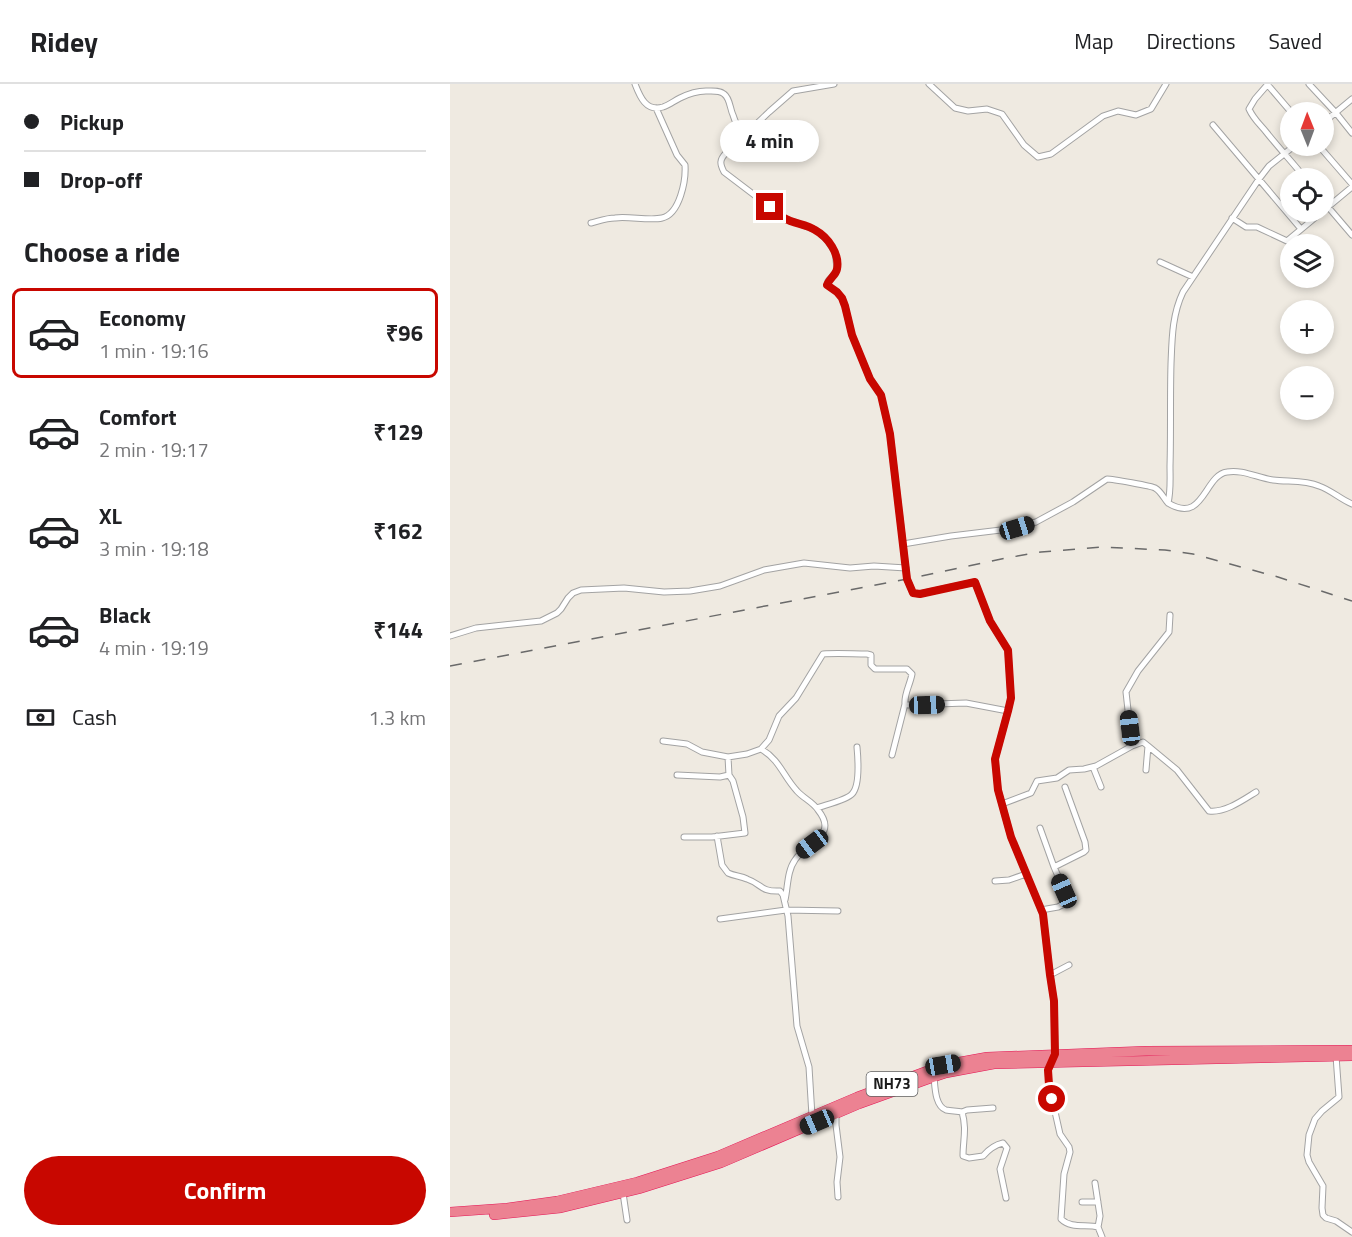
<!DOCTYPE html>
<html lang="en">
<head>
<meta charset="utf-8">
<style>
	:root { --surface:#fff; --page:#f6f6f6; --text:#202124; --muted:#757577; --line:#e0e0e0; --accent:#c80700 }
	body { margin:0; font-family:"Titillium Web",sans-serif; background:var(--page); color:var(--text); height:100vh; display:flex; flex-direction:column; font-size:22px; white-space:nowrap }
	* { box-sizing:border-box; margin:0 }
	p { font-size:20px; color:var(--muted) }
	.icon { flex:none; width:33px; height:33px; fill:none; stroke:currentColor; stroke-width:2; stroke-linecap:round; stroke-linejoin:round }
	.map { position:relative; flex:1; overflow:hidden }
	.sheet { display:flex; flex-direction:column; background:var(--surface); width:450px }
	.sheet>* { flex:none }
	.hud { display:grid; align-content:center; height:132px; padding:0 24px; background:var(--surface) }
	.needle { width:39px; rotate:359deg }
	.buttons { position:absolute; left:830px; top:18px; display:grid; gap:12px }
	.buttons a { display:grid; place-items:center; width:54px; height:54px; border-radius:50%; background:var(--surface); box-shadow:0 3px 9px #0003; font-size:30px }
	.end { position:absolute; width:27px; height:27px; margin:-14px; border:8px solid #c80700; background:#fff; box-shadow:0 0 0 3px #fff }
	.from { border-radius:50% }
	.bubble { position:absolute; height:42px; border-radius:21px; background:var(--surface); box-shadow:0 3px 9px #0003; font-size:20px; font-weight:700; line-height:42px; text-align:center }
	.car { position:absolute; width:18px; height:36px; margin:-18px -9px; border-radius:8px; box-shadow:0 0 4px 2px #0007; background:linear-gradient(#222 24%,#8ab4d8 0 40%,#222 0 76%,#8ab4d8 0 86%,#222 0) }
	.hud b { display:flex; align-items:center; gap:21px; height:57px; font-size:22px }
	.hud b+b { border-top:2px solid var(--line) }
	.hud i { width:15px; height:15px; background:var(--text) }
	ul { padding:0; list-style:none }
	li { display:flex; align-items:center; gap:18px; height:90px; margin:0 12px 9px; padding:0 12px; border:3px solid transparent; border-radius:9px }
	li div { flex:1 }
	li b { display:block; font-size:22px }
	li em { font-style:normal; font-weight:700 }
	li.active { border-color:var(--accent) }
	li>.icon { width:54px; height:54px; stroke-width:1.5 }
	h2 { padding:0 24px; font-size:27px; line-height:72px }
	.pay { display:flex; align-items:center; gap:15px; height:66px; padding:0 24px; font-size:22px }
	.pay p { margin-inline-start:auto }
	.primary-button { display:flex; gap:12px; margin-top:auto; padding:12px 24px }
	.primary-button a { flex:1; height:69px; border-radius:36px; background:var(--accent); color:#fff; font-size:24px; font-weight:700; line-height:69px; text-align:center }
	header { display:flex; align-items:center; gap:36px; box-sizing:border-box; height:84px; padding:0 30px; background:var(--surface); border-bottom:2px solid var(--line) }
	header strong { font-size:28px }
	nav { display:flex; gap:33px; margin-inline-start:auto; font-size:21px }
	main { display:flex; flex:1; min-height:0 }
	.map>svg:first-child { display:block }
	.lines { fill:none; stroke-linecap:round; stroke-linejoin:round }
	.street-casing { stroke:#a3a3a3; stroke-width:7 }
	.highway-casing { stroke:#e41756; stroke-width:10 }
	.street { stroke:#fff; stroke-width:5 }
	.highway { stroke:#ec8292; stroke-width:9 }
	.rail { stroke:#6a6a6a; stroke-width:1.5; stroke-dasharray:12 12; stroke-linecap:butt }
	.route { stroke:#c80700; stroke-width:8 }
	.labels { text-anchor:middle; stroke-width:6; stroke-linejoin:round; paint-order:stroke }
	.shield { fill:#fff; stroke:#606060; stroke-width:1.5 }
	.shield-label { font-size:15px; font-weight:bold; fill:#1c1c1c }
</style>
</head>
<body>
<header>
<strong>Ridey</strong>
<nav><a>Map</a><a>Directions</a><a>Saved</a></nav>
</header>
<main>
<section class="sheet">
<div class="hud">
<b><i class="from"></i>Pickup</b>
<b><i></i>Drop-off</b>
</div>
<h2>Choose a ride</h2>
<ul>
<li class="active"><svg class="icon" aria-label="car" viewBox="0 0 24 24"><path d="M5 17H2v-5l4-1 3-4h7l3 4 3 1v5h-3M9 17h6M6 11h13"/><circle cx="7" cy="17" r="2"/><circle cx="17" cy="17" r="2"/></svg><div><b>Economy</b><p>1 min · 19:16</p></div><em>₹96</em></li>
<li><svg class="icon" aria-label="car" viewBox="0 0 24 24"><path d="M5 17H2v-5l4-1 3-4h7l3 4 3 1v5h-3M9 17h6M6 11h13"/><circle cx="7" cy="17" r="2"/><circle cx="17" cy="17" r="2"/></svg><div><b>Comfort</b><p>2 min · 19:17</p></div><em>₹129</em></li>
<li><svg class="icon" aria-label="car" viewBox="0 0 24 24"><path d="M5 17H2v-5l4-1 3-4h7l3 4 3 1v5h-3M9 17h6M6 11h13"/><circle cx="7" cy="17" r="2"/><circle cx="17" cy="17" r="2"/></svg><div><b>XL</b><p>3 min · 19:18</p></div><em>₹162</em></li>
<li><svg class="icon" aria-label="car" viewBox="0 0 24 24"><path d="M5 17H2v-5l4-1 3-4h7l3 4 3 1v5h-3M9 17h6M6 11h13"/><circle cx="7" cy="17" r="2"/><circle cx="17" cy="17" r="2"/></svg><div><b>Black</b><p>4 min · 19:19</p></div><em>₹144</em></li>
</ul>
<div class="pay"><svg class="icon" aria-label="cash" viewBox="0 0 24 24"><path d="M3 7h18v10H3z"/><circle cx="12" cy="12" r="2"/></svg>Cash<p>1.3 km</p></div>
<div class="primary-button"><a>Confirm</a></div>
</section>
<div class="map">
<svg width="902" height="1153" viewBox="0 0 902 1153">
	<rect width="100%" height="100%" fill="#efeae1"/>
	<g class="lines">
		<g class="street-casing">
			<path id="street" d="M185,0C190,13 196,28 213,23C219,21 224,17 230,14C238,10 247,7 256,7C262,7 270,6 274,10C280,14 280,25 283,31C285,38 289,45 294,51
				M384,0L343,7L319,28L276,69C269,76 270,80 274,88L336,135L366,146L377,156L385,168L387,184L386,188L378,197L377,201L387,208L392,214L395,222L402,251L420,295L431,311L440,350L453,460L501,452L559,445L586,438L623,418L657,395C662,395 702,402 705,404C711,407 714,415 718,419C721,407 720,394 720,382C721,348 720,314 721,280C722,255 722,231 733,208L809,95L819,82L844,62
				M479,0L505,24L518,27L537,25L552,30L574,61L588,73L601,70L653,32L668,27L686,31L701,25L716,0
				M817,0L841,28
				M818,0L805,15L799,25C804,36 810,40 817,49C829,64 843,79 855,94
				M859,0L886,29L902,49
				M873,39L902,15
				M763,41L851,145
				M869,62L902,100
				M873,117L902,151
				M782,134L796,143H807L837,157L902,103
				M141,139C149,137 157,134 165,134C178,132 200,137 212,134C230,130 236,96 235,81L227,71L206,24
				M710,178L743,193
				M718,419C754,441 754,391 777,388C792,385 808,394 823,396C838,398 855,396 869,402C881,406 890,415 902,420
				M453,460L457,495L463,509L469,510L525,498L540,537L558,566L561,614L558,627L545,675L548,706L561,753L593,830L600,891L604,917L605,970L598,986L599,1001L610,1050L619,1063L620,1068L614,1090L611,1135C621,1145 636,1140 648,1143
				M0,552L26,544L91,537L107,529L111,525L118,514L123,509L131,506L174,504L214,508L240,507L270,502L314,486L354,479L400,484L424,482L456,484
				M213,657L237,660L252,668L278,673L297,670L311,665L319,656L329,632L346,614L373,570C387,569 403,570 417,570L421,571V581L425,585H457L462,590C460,601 454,610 455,620L458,621L516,619L558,627
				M682,662L676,608L688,587L719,548L720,531
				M698,662L727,686L759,727C775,729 793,716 806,708
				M311,665C330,676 333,692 347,707C353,714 363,718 368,726C389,752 357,757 345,776C337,787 338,803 335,816
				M442,671L455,620
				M643,683L651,703
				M227,691L270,693L279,691
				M552,720L581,709L587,697L607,694L619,686L634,685L646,682L682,662L693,658L698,662L696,686
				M367,724C375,721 397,716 402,710C410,702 408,674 407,663
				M590,744L604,783
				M267,752L272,781L278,789C284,792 291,792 297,795C312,800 310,808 330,807L333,811L338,832L347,942L359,983L362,1032
				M234,753H262L295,749L293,733L283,697L279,691L278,673
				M545,797L559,796L576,790
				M591,826L608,823L614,820C617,808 609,795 604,783L634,768L636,766L635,758L615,703
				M270,835L336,826L388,827
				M600,891L619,881
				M886,972L889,1013L872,1027L865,1035L859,1051L857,1071L859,1078L873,1102L872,1124L873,1131L876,1134L886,1137L902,1148
				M484,993C485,1003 485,1022 496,1026C502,1027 507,1027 512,1028C517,1045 513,1056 513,1072L519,1074L533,1072C539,1065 544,1061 553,1059L557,1064L550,1085L556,1114
				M512,1028L517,1026L543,1024
				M386,1030V1041L390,1073L387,1098L388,1113
				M645,1099L650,1132L648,1143L652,1153
				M173,1109L177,1136
				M632,1118H648"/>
		</g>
		<g class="highway-casing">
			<path id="highway" d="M0,1128L57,1124L107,1117L187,1098L268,1072L407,1013L493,981L537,973L696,967L902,966
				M44,1131L111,1124L189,1105L271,1079L409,1020L484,993L496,989L544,980L902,972"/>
		</g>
		<use href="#street" class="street"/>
		<use href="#highway" class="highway"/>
		<path class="rail" d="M0,582L457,495L556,474L591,468L651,463L715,466L743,470L828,493L902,517"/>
	</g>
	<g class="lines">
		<path class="route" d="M320,123C324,127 329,131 334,134C344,140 356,140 365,146C378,153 390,170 387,185C386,191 379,195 377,201L387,208L392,214L395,222L402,251L420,295L431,311L440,350L457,495L463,509L470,510L525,498L540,537L558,566L561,614L558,627L545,675L548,706L561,753L593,830L600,891L604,917L605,970L598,986L599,1001L602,1015"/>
	</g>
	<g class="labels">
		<rect class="shield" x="416.5" y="988" width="51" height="24" rx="4.5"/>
		<g class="shield-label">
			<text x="442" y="1005">NH73</text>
		</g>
	</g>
</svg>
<div class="buttons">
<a><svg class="needle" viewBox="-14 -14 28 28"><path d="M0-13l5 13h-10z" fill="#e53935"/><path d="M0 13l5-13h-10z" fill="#757577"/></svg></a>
<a><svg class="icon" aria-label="locate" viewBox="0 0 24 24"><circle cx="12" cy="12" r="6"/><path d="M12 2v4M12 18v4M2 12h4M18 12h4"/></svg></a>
<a><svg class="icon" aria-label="layers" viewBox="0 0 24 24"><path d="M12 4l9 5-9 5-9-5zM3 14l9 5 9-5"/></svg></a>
<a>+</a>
<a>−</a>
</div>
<i class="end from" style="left:602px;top:1015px"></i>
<i class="end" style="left:320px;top:123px"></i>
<div class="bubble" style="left:270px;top:36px;width:99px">4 min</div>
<i class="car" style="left:567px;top:444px;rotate:73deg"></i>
<i class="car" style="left:477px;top:621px;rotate:88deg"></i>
<i class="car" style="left:680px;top:644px;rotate:353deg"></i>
<i class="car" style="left:362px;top:760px;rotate:233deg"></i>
<i class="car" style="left:614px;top:807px;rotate:336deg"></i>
<i class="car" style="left:493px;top:981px;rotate:80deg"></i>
<i class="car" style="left:367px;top:1038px;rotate:247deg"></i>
</div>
</main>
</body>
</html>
